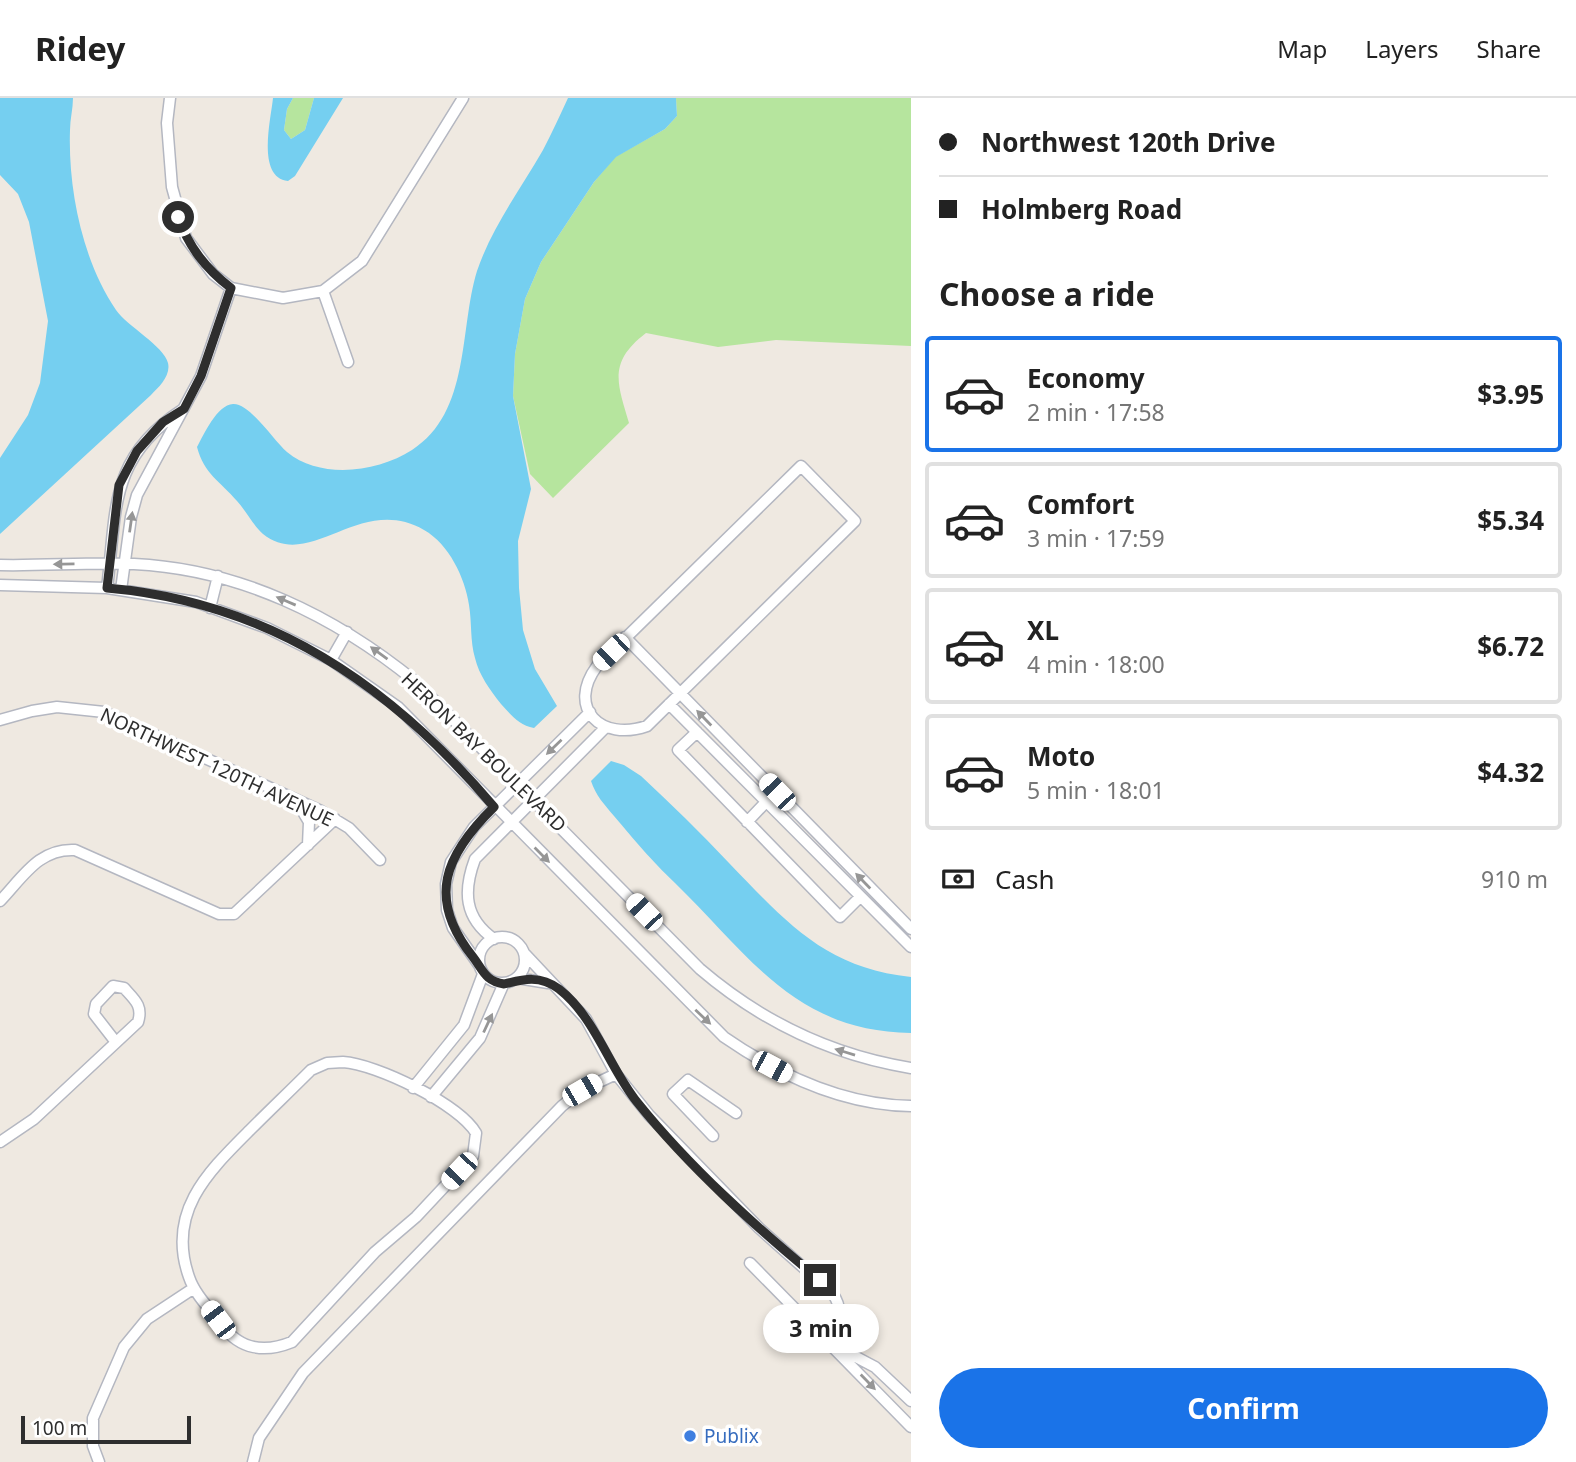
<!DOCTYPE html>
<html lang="en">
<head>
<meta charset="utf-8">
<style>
	:root { --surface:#fff; --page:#f6f6f6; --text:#222; --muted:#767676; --line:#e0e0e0; --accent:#1a73e8 }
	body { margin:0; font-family:"Noto Sans",sans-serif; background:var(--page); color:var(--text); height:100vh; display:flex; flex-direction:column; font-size:26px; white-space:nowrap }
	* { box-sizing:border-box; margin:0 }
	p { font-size:23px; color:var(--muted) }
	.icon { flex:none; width:38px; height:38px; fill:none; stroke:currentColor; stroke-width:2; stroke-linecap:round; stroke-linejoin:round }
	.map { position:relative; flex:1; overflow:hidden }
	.panel { display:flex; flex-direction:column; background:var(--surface); width:665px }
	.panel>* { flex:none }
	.banner { display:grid; align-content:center; height:154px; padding:0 28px; background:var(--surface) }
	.scale { position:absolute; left:21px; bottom:18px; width:170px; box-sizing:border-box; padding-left:7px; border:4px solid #2e2e2e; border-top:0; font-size:19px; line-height:24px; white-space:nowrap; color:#2e2e2e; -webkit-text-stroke:5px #fff; paint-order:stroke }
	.end { position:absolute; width:32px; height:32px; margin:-16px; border:9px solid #2e2e2e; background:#fff; box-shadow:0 0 0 4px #fff }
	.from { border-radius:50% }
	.bubble { position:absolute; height:49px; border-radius:24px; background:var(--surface); box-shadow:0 4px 10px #0003; font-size:23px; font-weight:700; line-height:49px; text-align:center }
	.car { position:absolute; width:21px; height:42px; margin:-21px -10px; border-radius:9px; box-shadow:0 0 5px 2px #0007; background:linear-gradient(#fff 24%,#345 0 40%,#fff 0 76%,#345 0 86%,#fff 0) }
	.banner b { display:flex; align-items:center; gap:24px; height:66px; font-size:26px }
	.banner b+b { border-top:2px solid var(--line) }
	.banner i { width:18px; height:18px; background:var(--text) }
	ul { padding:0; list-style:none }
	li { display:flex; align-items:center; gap:21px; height:116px; margin:0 14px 10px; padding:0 14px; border:4px solid var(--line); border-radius:7px }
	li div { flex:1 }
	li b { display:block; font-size:26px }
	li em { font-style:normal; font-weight:700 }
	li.active { border-color:var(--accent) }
	li>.icon { width:63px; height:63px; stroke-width:1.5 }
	h2 { padding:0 28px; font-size:32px; line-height:84px }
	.pay { display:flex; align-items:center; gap:18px; height:77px; padding:0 28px; font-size:26px }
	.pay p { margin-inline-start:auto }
	.button { display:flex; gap:14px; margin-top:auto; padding:14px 28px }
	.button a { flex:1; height:80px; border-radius:42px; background:var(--accent); color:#fff; font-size:28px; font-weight:700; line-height:80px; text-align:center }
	header { display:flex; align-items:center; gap:42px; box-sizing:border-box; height:98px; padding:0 35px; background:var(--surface); border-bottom:2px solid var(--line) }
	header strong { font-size:33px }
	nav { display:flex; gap:38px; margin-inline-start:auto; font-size:24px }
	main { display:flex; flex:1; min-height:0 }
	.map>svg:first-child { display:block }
	.green { fill:#b6e59e }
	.water { fill:#75cff0 }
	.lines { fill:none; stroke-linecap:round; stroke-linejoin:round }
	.minor-casing { stroke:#b4b7c1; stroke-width:13 }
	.minor { stroke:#fff; stroke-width:10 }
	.oneway { fill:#969696 }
	.route { stroke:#2e2e2e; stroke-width:9 }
	.shop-dot { fill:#3f7fe0; stroke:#fff; stroke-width:2.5 }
	.labels { text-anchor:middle; stroke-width:7; stroke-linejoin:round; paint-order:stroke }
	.street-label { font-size:19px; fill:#2e2e2e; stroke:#fff }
	.shop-label { font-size:19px; fill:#366cbe; stroke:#fff; text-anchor:start }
</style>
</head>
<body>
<header>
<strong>Ridey</strong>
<nav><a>Map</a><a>Layers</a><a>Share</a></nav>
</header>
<main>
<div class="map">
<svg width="911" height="1364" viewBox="0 0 911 1364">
	<rect width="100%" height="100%" fill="#efe9e1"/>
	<path class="green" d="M293,0H314L305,32L291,41L284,32L287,11Z
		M676,0H911V248L776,242L718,249L646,235C608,264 617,285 629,325L553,400L530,376L513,298L515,256L525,201L541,164L594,84L615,59L665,31L677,18Z"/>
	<path class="water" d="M0,0H73C73,11 70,21 70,32C68,91 82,162 116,212C127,228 164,248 168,265C171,278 159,289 151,297L0,436V360L28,317L40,285L48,223L29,124L18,96L0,77Z
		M273,0H293L287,11L284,32L291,41L305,32L314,0H343L295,78L288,83C256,79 271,21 273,0Z
		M568,0H676L677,18L665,31L616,59L594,84L541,164L525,201L515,256L513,298L531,391L518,443L519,490L523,532L535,571L557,608L534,630C519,627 511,617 501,606C490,592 479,577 475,560C470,543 472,525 469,507C465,480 449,446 424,432C360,395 311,474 263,436C253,427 246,413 237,403C220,383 204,376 197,349C204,336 217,307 233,306C250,305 274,343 287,354C321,382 378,374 412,352C471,314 459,231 477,173C492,129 520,92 543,52C552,35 560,17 568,0Z
		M611,663L624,667L641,678C671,706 701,735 729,765C786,824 825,870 911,879V935C794,933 750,858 675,785C650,761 636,744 614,718C604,706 596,698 591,683Z"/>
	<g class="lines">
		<g class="minor-casing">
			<path id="minor" d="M170,0L167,25L172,89L186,140L213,176L231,190L283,200L323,193L362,163L463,0
				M323,193L348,264
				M801,368L855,423L647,628C601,644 566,610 597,568Z
				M0,467C45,468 89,464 134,466C239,471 335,518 416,584L700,871C762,924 830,957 911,970
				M0,487L107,490L196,504L267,530L331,562L398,609L724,939C779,977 842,1007 911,1008
				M107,490C117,413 108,360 182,312
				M121,492L131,419L137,397L201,278L231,190
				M210,510L218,478
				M625,539L911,831
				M331,562L347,534
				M669,606L911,849
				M0,622L32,613L57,609L104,614L321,713L349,730L380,762
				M697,634L678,652L840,819L860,799
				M297,704L309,724L308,747
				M747,724L766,704
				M0,803C23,779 39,750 75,752L219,816H234L335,721
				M479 862a23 23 0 1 1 46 0a23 23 0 1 1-46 0Z
				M494,841C464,820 463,793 475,761L605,630
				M524,855L586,921L616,976L649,1017L759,1130L833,1196C845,1214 838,1228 824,1242
				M479,867L453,830L447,812L446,786L451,764L474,729L590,614
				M517,880L548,885
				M343,964C376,966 459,1006 476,1035L473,1058L416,1119L375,1154L292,1244C265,1255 240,1252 222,1227C211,1212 195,1197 189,1179C166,1114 208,1074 250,1032C270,1012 291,992 311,972L327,965Z
				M413,990L464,927L483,876
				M431,999L480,940L504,885
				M713,1038L673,996L688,982L736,1015
				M0,1044L34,1021L138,924C143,908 135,902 124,890L113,888L96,906L94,916L115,943
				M750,1165L911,1329
				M839,1250L875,1269L911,1303
				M99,1364L93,1348V1320L124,1249L147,1221L194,1190
				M253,1364L259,1340L303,1275L562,1008L582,992L616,976"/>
		</g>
		<use href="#minor" class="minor"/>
	</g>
	<defs><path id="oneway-solid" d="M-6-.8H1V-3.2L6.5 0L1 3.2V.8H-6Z" transform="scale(1.75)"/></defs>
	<g class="oneway">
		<use href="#oneway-solid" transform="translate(131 424) rotate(-82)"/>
		<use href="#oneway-solid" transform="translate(64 466) rotate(179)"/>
		<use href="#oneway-solid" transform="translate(286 503) rotate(-157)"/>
		<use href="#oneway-solid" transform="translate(379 555) rotate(-144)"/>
		<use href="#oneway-solid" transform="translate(704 620) rotate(-134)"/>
		<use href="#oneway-solid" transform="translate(554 649) rotate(136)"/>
		<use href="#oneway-solid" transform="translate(542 757) rotate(45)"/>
		<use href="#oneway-solid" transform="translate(863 783) rotate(-134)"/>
		<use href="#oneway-solid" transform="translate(703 919) rotate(43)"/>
		<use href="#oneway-solid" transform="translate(488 925) rotate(-65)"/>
		<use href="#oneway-solid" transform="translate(845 954) rotate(-163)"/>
		<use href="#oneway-solid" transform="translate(868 1284) rotate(46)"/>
	</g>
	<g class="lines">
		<path class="route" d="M178,119C189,149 205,170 231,190L201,278L184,311L163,324L137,353L119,387L107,490C269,504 391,587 494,709C445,757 426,800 473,859C483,872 485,883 504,886C524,881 540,877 559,891C595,919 609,969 637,1004C690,1070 756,1129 820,1182"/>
	</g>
	<circle class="shop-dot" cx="690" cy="1338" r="7"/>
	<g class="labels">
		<g class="street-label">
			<text transform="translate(484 654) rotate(44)" y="7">HERON BAY BOULEVARD</text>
			<text transform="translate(217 669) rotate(25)" y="7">NORTHWEST 120TH AVENUE</text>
		</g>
		<g class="shop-label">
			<text x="704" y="1345">Publix</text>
		</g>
	</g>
</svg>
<div class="scale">100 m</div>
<i class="end from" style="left:178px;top:119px"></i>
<i class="end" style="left:820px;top:1182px"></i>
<div class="bubble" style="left:763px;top:1206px;width:116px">3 min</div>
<i class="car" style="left:611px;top:554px;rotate:226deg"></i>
<i class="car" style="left:777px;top:694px;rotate:316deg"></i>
<i class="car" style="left:644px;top:814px;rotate:316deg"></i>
<i class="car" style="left:772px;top:969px;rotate:118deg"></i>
<i class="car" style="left:582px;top:992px;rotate:60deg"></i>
<i class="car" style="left:459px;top:1073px;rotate:223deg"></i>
<i class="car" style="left:218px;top:1222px;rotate:323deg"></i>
</div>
<section class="panel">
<div class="banner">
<b><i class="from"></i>Northwest 120th Drive</b>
<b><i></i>Holmberg Road</b>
</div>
<h2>Choose a ride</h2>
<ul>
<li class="active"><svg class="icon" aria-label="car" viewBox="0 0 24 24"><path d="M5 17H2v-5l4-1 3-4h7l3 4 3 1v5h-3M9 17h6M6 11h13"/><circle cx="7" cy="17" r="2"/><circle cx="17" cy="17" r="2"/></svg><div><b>Economy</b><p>2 min · 17:58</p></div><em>$3.95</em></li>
<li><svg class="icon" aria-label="car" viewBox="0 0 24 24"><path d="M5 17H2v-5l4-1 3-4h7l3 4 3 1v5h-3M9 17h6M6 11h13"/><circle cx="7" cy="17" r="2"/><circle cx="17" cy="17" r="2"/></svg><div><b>Comfort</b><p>3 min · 17:59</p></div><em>$5.34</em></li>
<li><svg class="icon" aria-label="car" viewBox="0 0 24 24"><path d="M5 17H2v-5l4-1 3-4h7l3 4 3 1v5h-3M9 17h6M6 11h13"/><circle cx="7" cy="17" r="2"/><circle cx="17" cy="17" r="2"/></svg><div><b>XL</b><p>4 min · 18:00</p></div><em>$6.72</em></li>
<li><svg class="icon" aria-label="car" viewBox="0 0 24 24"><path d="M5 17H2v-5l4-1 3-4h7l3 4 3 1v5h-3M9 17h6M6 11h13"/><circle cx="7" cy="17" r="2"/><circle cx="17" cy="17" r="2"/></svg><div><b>Moto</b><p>5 min · 18:01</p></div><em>$4.32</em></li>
</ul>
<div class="pay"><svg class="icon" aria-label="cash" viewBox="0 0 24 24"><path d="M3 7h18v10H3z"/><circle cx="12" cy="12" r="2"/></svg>Cash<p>910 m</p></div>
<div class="button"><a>Confirm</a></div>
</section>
</main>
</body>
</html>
